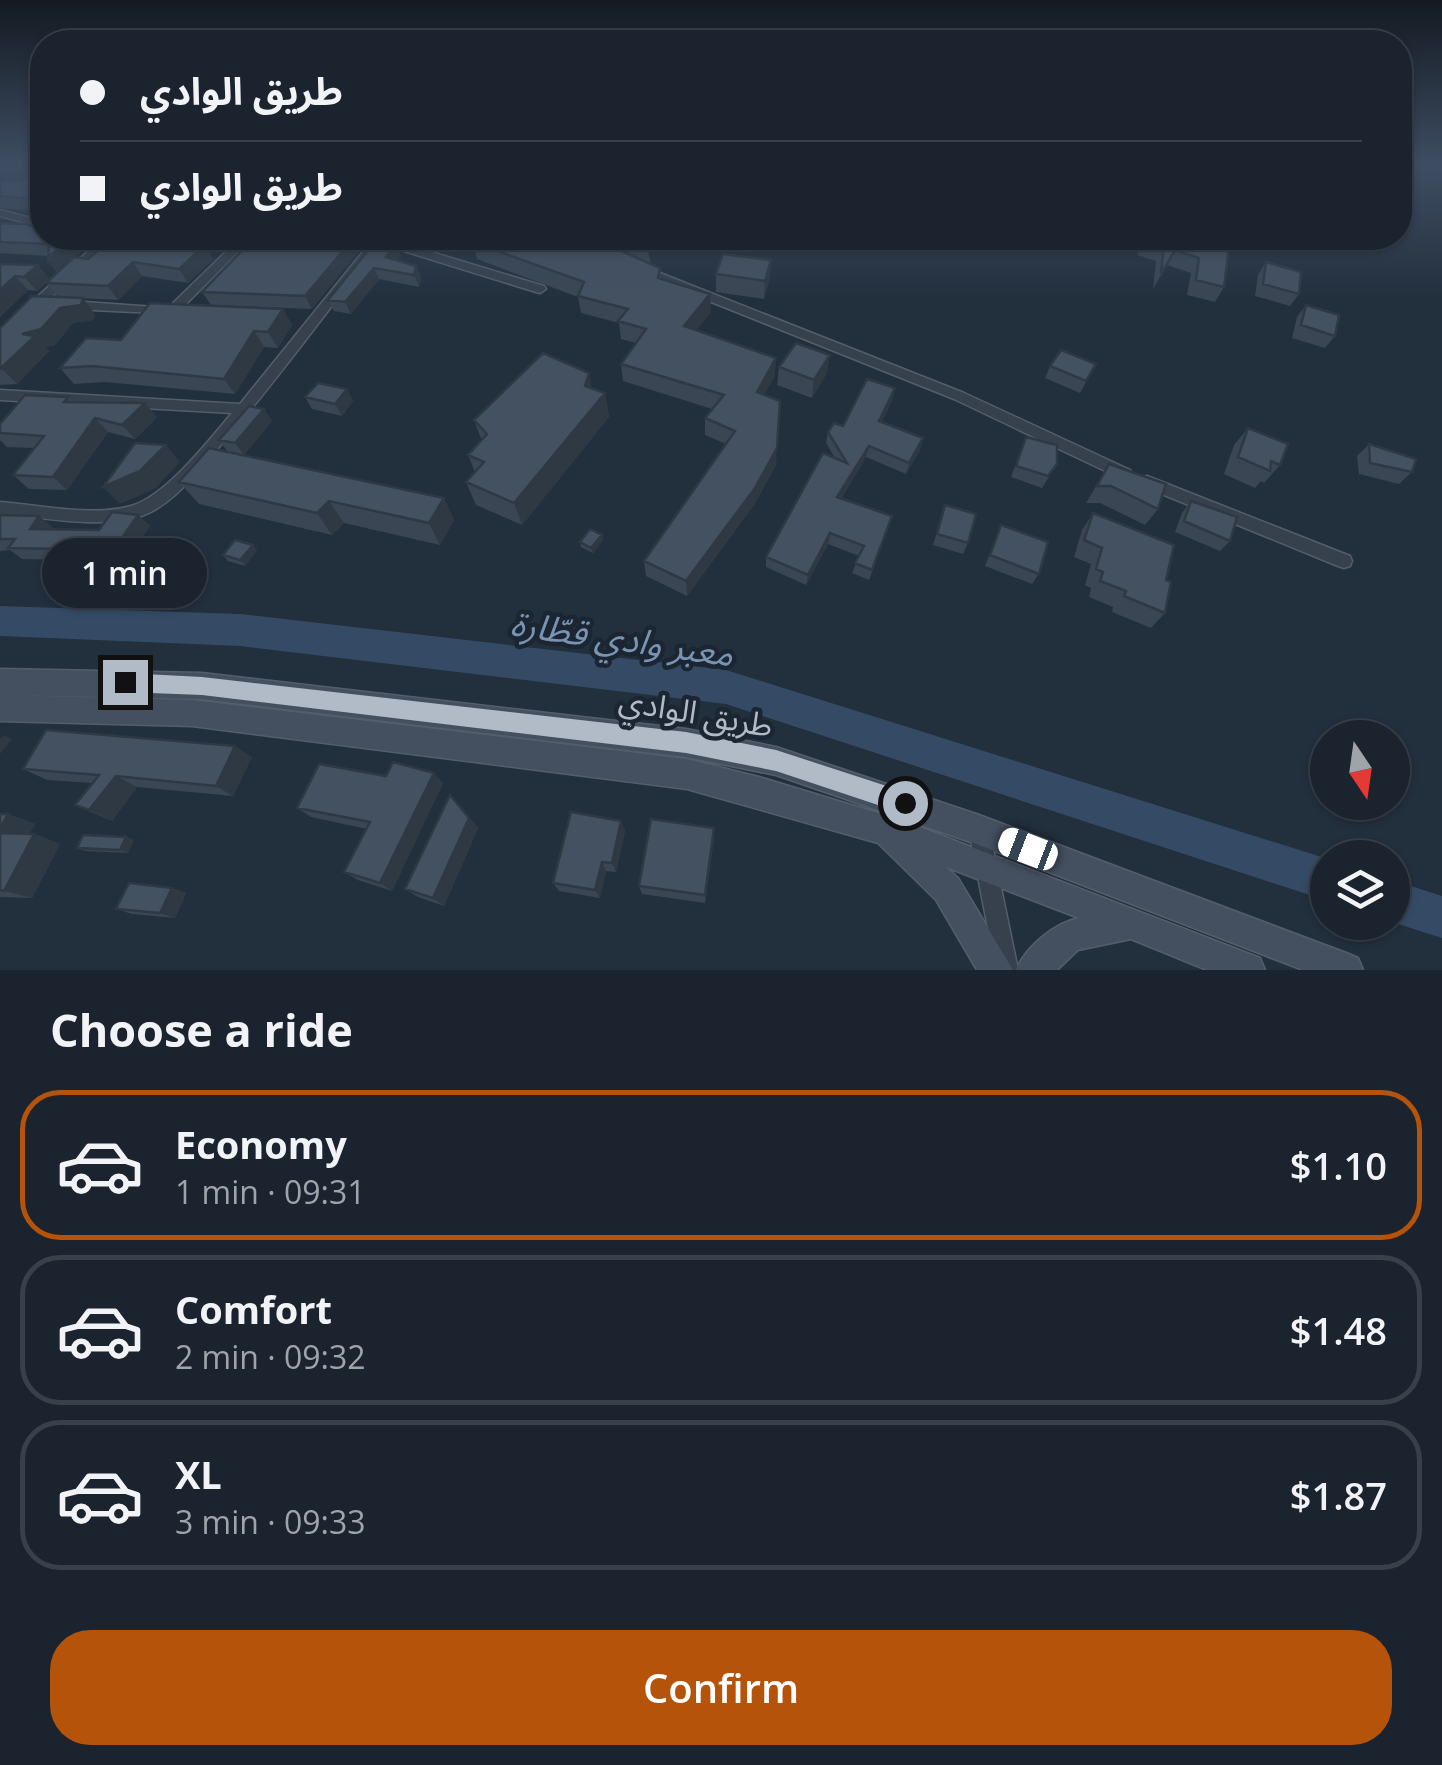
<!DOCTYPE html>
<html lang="en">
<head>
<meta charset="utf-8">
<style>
	:root { --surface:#1a232e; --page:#272f3a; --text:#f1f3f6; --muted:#9fa4aa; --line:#38404a; --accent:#b45309 }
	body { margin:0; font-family:"Open Sans","Noto Sans Arabic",sans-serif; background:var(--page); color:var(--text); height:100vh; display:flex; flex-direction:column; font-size:38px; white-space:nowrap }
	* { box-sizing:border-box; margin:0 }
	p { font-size:32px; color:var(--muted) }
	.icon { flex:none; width:55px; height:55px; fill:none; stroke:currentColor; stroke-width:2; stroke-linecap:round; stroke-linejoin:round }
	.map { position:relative; height:970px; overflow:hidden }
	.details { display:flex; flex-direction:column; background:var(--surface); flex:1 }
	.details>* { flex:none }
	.guide { position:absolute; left:30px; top:30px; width:1382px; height:220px; border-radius:40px; box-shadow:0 2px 8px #0004,0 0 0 2px var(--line); display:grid; align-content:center; height:220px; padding:0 50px; background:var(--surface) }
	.needle { width:65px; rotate:167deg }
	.controls { position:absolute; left:1310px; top:720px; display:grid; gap:20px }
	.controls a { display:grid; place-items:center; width:100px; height:100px; border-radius:50%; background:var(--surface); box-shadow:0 2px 8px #0004,0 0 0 2px var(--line); font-size:50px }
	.end { position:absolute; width:45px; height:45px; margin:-22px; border:12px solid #b1bbc8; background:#111; box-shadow:0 0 0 5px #111 }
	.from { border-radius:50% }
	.bubble { position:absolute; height:70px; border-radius:35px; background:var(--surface); box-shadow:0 2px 8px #0004,0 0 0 2px var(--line); font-size:32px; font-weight:600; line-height:70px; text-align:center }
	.car { position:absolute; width:30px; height:60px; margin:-30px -15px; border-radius:12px; box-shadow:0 0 8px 2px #0007; background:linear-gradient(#fff 24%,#345 0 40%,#fff 0 76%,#345 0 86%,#fff 0) }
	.guide b { display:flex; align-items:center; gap:35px; height:95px; font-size:38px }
	.guide b+b { border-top:2px solid var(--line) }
	.guide i { width:25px; height:25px; background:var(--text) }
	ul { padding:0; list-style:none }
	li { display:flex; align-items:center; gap:30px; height:150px; margin:0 20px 15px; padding:0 30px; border:5px solid var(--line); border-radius:40px }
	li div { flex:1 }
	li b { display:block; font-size:38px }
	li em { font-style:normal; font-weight:600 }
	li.active { border-color:var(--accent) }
	li>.icon { width:90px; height:90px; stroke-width:1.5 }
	h2 { padding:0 50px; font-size:45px; line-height:120px }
	.button { display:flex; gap:20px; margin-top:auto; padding:20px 50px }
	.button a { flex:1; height:115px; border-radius:40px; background:var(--accent); color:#fff; font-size:40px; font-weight:600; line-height:115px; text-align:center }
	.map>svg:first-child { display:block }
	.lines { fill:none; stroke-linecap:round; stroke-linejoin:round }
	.river { fill:#354b65; fill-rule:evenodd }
	.minor-casing { stroke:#545e6b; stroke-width:3 }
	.secondary-casing { stroke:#545e6b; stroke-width:3 }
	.minor { fill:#36414d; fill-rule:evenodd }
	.secondary { fill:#445060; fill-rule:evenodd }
	.wall { fill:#3a4653 }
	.shaded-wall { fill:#2f3944 }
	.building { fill:#435161; stroke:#2f3944; stroke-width:2.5 }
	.route { fill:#b1bbc8 }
	.labels { text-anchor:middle; stroke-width:9; stroke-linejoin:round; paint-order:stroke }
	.near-street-label { font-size:32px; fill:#b1bbc8; stroke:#1b2632 }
	.near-water-label { font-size:35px; font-style:italic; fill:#7894b2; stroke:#1b2632 }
</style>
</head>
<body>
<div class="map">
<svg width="1442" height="970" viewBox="0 0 1442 970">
	<rect width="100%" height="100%" fill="#222f3d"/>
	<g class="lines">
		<path class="river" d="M0,606L240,614L726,670L1328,859V901L726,704L240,646L0,636Z
			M1392,880L1442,896V938L1392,922Z"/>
		<g class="minor-casing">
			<path id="minor" d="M23,164H42V167H28Z
				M0,210L42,221V227L0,216Z
				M103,238H115L5,340L0,341V330Z
				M240,238H252L176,314L71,309L65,305L71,301L168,308Z
				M374,238H385L544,286L546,289L540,293L536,292L381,244C324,313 273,387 213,454C193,477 168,509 138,517C94,529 44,517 0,514V502C39,505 93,517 131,506C165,497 209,440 232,413L0,400V390L240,404Z
				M645,267L964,393L1130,470L1132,474L1130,478H1120L954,399L641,274V268Z
				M1147,476L1350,556L1352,561L1350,566L1344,568L1338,566L1142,486L1140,482L1142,478Z
				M979,820L986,823L989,830L1018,970H996L969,830L972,823Z"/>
		</g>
		<g class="secondary-casing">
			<path id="secondary" d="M0,669L202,673L686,729L776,747L979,815L1346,953L1358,958L1363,970H1303L979,845L776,775L686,757L202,699L0,695Z
				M0,695L192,700L687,759L759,777L901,820L1260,958L1265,970H1207L1131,939L1078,950L1057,970H1016C1026,947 1054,923 1079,918L946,867L958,878L1013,970H977L936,900L878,843L687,789L192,726L0,721Z"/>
		</g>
		<use href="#minor" class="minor"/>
		<use href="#secondary" class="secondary"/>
	</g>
	<path class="wall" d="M42,171V211L0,208V181H22Z
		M0,223L83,250L61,266L62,268L88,259L161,247L170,238H215L216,239L207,249L213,259L188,283L142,276L118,300L58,297L46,283L37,291L28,290L0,317V264L38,265L50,280L57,273L48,261V256L0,253Z
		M254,238H367H364L365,243L312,309L211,305L202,292Z
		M378,238L401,255L397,260L416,266L421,278L419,287L379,279L351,314L334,311L328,300Z
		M427,238H665L648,251L651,264L661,279L711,312L696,330L775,375L764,395L776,465L754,505L687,596L646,576L644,561L726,444L705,435V418L712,409L623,381L621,364L636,343L621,339L619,323L581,313L578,297L477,259L474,249L446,246L445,242Z
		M1146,238L1206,242L1207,238H1230L1224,287L1215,302L1187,295L1191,273L1167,265L1153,289L1156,261L1137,255Z
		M771,260L770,278L764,299L716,292V274Z
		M1266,262L1299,294L1290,306L1255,296L1258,275Z
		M1306,305L1335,336L1325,348L1292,338L1297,317Z
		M283,309L292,325L278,348L264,347L235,394L105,382L74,384L60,368L121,340Z
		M95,314L93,320L73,323L55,345L45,347L49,351L17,384L0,385V328Z
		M1096,364L1080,393L1045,378L1050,366Z
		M779,367L827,373L812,398L777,385Z
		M592,388L605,393L609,417L522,525L476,505L466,482L475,472L468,455L482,441L474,420Z
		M895,388L892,400L882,422L923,438L920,450L906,474L866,457L841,499L892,516L869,580L852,573L859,556L828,544L806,585L766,567V557L835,458L826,443L828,432L843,426Z
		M347,389L353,401L342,416L312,409L305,397Z
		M72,402L157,417L135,439L108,432L67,490L29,489L13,475L34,448L7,447L0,440V424Z
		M264,409L272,421L244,455L228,452L219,440Z
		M1248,428L1280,465L1264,483L1261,481L1255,488L1224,474L1234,445Z
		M1026,437L1057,464L1042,488L1011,477Z
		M1369,444L1412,472L1399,484L1359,474L1357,456Z
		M1109,464L1158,509L1145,525L1100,503H1086Z
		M179,482L444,498L454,520L440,545L344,523L332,535L199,504Z
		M1191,501L1230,541L1220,551L1175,532L1182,513Z
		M945,505L968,543L963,554L933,545Z
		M1093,513L1166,580L1165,613L1151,628L1112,612L1113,607L1089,597L1091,588L1085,585L1091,564L1074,557L1082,530Z
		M0,515L39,516L52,527L51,529L99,530L138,515L150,526L126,560L79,554L75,560L22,559L10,550L0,551Z
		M1001,525L1039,574L1032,584L985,566Z
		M602,535L603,540L593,553L581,547L580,542Z
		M257,550L245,566L228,561L223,555Z
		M252,757L233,796L137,787L112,821L75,805L92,783L47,780L23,769Z
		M386,776L443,783L392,891L358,880L344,872L367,829L311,817L297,808Z
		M459,806L478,828L444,906L418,897L405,889Z
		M0,814H8L35,824L29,834H34L60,844L32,898L0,897Z
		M621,821L625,831L616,872L606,871L600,898L559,891L553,883Z
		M126,837L134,840L128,853L85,851L77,848Z
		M714,838L705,903L642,894L639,886Z
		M172,888L186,893L175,918L132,914L116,909Z"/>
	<path class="shaded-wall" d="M0,164H20L6,180L0,172Z
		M42,190V211H41L32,199Z
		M74,238L83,250L61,266L63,269L57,273L48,261L49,256Z
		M196,238H215L216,239L207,249L213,259L188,283L179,269L191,243Z
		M354,238H367H364L365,243L312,309L305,296Z
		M647,238H665L648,251L638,244Z
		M397,244L401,255L390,269L386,257Z
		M771,260L770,278L764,299L765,281Z
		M133,262L142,276L118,300L108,286Z
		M38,265L50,280L37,291L24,277Z
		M416,266L421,278L419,287L414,275Z
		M374,268L379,279L351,314L345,302Z
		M15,276L28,290L0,317V290Z
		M710,294L711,312L685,344L684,326Z
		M83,298L95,314L93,320L73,323L55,345L45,347L49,351L17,384L2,369L22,334L60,308Z
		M283,309L292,325L278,348L268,332Z
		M254,331L264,347L235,394L224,379Z
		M830,355L827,373L812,398L814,380Z
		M776,358L775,375L756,409L757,392Z
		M589,373L593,396L585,386Z
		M895,388L892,400L877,432L879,421Z
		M347,389L353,401L342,416L335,404Z
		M605,393L609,417L522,525L514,503Z
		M145,403L157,417L135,439L122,425Z
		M264,409L272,421L244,455L235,443Z
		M95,418L108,432L67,490L53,477Z
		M923,438L920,450L906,474L909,463Z
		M166,445L180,462L156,488L120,504L103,487Z
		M869,446L866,457L835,508L837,497Z
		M777,448L776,465L754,505L687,596L686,581Z
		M444,498L454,520L440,545L429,523Z
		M329,501L344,523L332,535L317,513Z
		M138,515L150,526L126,560L114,549Z
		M39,516L52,527L44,540L30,529Z
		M830,533L828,544L806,585L808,575Z
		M602,535L603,540L593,553L591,548Z
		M66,543L79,554L75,560L62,549Z
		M253,545L257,550L245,566L240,560Z
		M3,735L12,739L0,754V739Z
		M235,746L252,757L233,796L216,786Z
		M434,773L443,783L392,891L380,883Z
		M116,776L137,787L112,821L89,810Z
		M450,795L478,828L444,906L433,898Z
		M8,814L35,824L24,843L0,834V829Z
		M621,821L625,831L616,872L612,863Z
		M714,828V838L705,903V895Z
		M34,834L60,844L32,898L4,891Z
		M126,837L134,840L128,853L120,850Z
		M602,862L606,871L600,898L595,890Z
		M172,888L186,893L175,918L160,913Z"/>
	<path class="building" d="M36,170L42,171V190L32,199L0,196V181H22Z
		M0,223L25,224L42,229V238H74L49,256H53L48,261L49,244L0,242Z
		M113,238H121L161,247L170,238H196L191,243L205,245L179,269L133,262L108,286L46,283L74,257L88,259Z
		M254,238H354L305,296L202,292Z
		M378,238L397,244L386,257L416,266L414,275L374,268L345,302L328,300Z
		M472,238H592L660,268L658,278L710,294L684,326L776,358L757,392L780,401L777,448L755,488L686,581L644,561L735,431L705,418L724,395L621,364L646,329L618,321L628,309L578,296L584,282L472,242Z
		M616,238H647L638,244L650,251Z
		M1146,238H1190L1214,245V238H1230L1224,287L1196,280L1199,258L1175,250L1161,274L1164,246L1144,241Z
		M723,254L771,260L765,281L716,274Z
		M1266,262L1301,272L1299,294L1263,284Z
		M0,264L38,265L24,277L15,276L0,290Z
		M32,296L83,298L81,305L60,308L41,329L22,334L35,336L0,369V328Z
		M150,303L283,309L268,332L254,331L224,379L92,366L60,368L86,338L121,340Z
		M1306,305L1339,315L1335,336L1301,325Z
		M796,343L830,355L814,380L779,367Z
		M1061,350L1096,364L1086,381L1050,366Z
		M543,353L589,373L585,386L605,393L514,503L466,482L484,462L468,455L487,434L474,420Z
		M867,379L895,388L879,421L923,438L909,463L869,446L837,497L892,516L872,570L855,563L864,546L830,533L808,575L766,557L823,453L847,463L828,432L834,423L843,426Z
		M318,383L347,389L335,404L305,397Z
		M25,395L68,397L64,402L145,403L122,425L95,418L53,477L13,475L44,436L0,433V424Z
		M249,406L264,409L235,443L219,440Z
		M1248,428L1288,444L1280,465L1271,461L1270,471L1238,457Z
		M1026,437L1057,445V464L1048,476L1016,466Z
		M135,443L166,445L140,471L103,487Z
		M1369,444L1416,459L1412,472L1370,463Z
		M209,448L444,498L429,523L329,501L317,513L179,482Z
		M1109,464L1166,484L1158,509L1111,486H1097Z
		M1191,501L1237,517L1230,541L1184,521Z
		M945,505L976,514L968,543L937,534Z
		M112,512L138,515L114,549L66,543L62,549L8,548L15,539H0V515L39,516L30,529L99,530Z
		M1093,513L1174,545L1166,580L1171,582L1165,613L1124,596L1126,591L1100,581L1103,572L1096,569L1102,548L1084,540Z
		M1001,525L1048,542L1039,574L990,555Z
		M590,529L602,535L591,548L580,542Z
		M235,540L253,545L240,560L223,555Z
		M46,730L235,746L216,786L116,776L89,810L75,805L99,775L23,769Z
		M393,762L434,773L380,883L344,872L370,822L297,808L319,764L386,776Z
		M450,795L469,818L433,898L405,889Z
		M571,812L621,821L612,863L602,862L595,890L553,883Z
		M0,814H8L0,829Z
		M651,819L714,828L705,895L639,886Z
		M0,833L34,834L4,891L0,890Z
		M83,835L126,837L120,850L77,848Z
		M129,883L172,888L160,913L116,909Z"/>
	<linearGradient id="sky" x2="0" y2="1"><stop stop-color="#131a22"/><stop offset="0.55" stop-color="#3e4d62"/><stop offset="1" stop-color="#3e4d62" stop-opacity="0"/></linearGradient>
	<rect width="1442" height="300" fill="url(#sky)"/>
	<path class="route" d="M125,673L202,677L686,732L776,750L905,792L916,803L905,814L776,771L686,753L202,695L125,692L115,682Z"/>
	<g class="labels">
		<g class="near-street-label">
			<text transform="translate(696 713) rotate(10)" y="11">طريق الوادي</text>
		</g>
		<g class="near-water-label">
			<text transform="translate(622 639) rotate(8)" y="12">معبر وادي قطّارة</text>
		</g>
	</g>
</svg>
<div class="controls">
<a><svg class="needle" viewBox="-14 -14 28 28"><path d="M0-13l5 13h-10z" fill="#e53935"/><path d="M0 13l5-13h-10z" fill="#9fa4aa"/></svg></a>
<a><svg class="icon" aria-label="layers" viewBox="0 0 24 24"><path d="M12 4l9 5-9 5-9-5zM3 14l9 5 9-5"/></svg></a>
</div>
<i class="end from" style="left:905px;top:803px"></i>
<i class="end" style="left:125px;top:682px"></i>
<div class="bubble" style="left:42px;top:538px;width:165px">1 min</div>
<i class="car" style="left:1028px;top:849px;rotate:291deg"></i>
<div class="guide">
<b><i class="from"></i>طريق الوادي</b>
<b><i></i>طريق الوادي</b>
</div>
</div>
<section class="details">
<h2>Choose a ride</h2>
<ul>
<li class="active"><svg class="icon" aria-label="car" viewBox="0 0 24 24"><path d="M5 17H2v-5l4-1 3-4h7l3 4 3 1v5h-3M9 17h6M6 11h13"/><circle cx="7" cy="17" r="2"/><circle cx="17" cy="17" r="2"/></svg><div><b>Economy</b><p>1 min · 09:31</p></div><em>$1.10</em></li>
<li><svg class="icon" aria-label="car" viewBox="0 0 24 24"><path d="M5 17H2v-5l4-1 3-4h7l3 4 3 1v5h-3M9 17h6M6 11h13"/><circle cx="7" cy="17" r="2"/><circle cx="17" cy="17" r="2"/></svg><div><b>Comfort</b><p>2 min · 09:32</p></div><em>$1.48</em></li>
<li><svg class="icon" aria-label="car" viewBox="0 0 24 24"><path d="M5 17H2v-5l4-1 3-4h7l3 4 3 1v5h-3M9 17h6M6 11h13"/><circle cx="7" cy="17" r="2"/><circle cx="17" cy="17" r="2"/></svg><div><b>XL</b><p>3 min · 09:33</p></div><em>$1.87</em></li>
</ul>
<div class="button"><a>Confirm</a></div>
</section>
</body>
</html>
